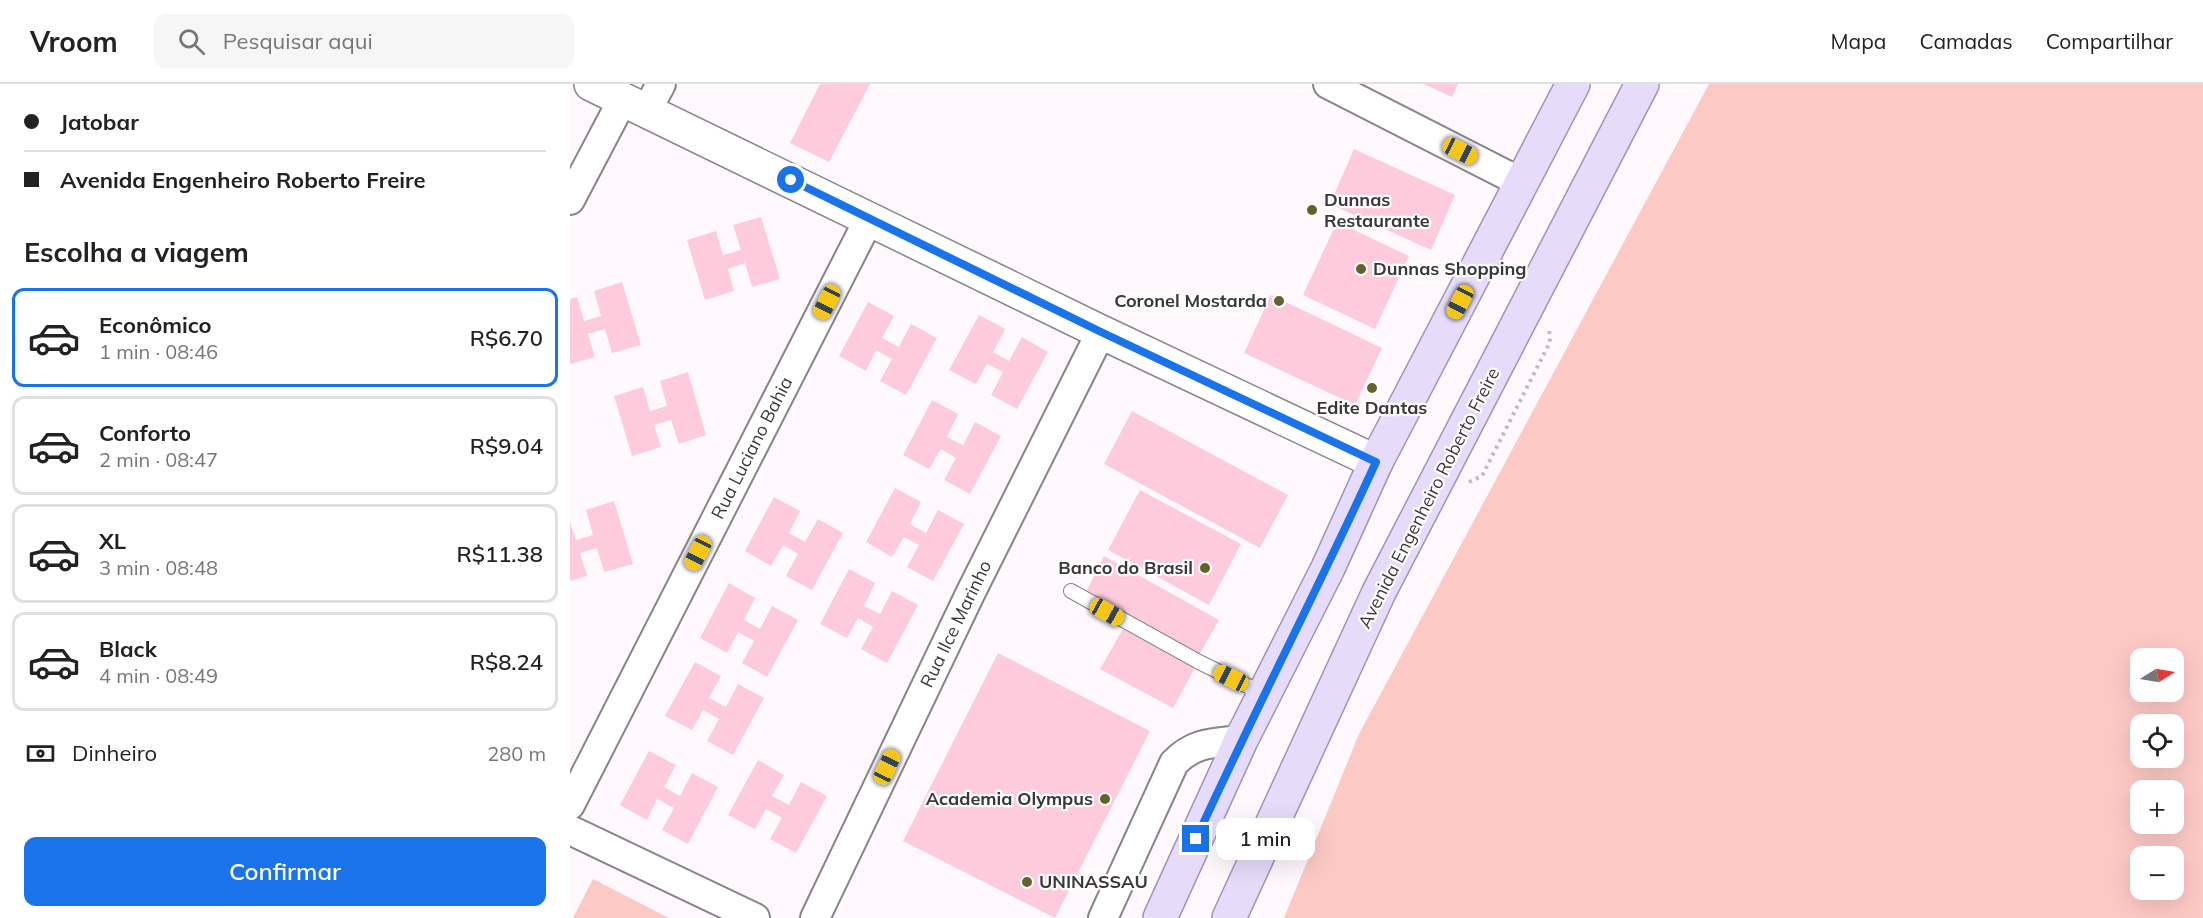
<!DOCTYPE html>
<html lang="pt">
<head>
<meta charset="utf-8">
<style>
	:root { --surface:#fff; --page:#f6f6f6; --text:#222; --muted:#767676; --line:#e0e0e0; --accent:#1a73e8 }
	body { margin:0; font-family:Mulish,sans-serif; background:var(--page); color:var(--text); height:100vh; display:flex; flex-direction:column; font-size:22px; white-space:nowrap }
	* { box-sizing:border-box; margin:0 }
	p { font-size:20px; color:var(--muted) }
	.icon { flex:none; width:33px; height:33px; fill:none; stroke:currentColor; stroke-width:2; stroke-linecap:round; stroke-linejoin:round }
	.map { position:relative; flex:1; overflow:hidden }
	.drawer { display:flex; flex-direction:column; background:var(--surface); width:570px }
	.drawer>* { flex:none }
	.top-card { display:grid; align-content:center; height:132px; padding:0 24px; background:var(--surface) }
	.needle { width:39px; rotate:79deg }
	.tools { position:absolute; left:1560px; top:564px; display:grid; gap:12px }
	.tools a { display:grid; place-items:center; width:54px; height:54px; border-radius:12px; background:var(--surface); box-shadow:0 6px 24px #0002; font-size:30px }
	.end { position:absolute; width:27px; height:27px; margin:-14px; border:8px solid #1a73e8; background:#fff; box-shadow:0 0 0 3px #fff }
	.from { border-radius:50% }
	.bubble { position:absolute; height:42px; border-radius:12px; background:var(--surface); box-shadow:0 6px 24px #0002; font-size:20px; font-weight:600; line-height:42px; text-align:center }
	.car { position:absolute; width:18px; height:36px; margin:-18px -9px; border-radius:8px; box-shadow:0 0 4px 2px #0007; background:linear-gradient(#f5c518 24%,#345 0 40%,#f5c518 0 76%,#345 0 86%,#f5c518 0) }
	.top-card b { display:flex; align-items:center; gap:21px; height:57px; font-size:22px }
	.top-card b+b { border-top:2px solid var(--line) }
	.top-card i { width:15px; height:15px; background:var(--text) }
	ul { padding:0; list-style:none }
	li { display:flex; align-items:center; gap:18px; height:99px; margin:0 12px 9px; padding:0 12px; border:3px solid var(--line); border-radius:12px }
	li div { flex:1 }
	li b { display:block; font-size:22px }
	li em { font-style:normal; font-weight:600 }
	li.current { border-color:var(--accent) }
	li>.icon { width:54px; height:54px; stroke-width:1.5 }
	h2 { padding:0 24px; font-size:27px; line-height:72px }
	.pay { display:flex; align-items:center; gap:15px; height:66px; padding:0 24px; font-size:22px }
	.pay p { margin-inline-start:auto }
	.cta { display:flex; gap:12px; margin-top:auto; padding:12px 24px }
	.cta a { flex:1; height:69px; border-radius:12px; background:var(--accent); color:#fff; font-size:24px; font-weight:600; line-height:69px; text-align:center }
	header { display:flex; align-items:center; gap:36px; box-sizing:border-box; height:84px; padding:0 30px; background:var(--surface); border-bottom:2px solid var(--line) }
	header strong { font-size:28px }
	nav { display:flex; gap:33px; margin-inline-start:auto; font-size:21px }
	.search { width:420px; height:54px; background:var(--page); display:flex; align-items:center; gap:15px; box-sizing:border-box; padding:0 21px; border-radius:12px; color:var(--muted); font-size:22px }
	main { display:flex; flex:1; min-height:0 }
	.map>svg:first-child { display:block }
	.green { fill:#fdc9c5; fill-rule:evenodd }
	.building { fill:#fdcbdc }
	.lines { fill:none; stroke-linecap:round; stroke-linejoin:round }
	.service-casing { stroke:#8a838a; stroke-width:16 }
	.minor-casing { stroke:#8a838a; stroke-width:32 }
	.tertiary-casing { stroke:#8a838a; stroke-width:36 }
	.primary-casing { stroke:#9f93b4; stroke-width:36 }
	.path { stroke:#bfbabf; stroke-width:4; stroke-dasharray:3 4.5; stroke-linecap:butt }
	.service { stroke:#fff; stroke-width:14 }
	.minor { stroke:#fff; stroke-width:28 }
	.tertiary { stroke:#fff; stroke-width:33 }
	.primary { stroke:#e6dcfa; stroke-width:33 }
	.route { stroke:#1a73e8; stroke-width:8 }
	.poi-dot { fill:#64612e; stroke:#fff; stroke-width:2 }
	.labels { text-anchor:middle; stroke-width:4.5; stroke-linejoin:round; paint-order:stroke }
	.poi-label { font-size:18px; font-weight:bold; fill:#3a373a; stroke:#fff; text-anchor:start }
	.street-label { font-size:18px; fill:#3a373a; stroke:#fff }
</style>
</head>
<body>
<header>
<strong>Vroom</strong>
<div class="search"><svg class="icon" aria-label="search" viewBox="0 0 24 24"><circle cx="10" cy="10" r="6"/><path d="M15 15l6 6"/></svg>Pesquisar aqui</div>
<nav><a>Mapa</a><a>Camadas</a><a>Compartilhar</a></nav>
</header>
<main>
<section class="drawer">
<div class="top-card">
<b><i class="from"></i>Jatobar</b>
<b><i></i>Avenida Engenheiro Roberto Freire</b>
</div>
<h2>Escolha a viagem</h2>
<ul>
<li class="current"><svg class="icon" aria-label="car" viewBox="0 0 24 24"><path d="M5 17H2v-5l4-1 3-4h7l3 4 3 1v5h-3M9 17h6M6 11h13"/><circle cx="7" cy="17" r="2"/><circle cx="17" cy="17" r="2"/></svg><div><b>Econômico</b><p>1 min · 08:46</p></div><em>R$6.70</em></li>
<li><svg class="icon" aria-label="car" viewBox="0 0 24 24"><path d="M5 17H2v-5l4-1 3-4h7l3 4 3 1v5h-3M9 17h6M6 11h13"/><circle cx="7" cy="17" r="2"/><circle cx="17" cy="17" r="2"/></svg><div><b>Conforto</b><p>2 min · 08:47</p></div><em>R$9.04</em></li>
<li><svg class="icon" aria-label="car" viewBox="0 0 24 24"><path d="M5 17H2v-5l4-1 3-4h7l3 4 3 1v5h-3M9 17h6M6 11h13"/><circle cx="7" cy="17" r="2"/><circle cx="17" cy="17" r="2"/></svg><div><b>XL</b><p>3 min · 08:48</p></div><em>R$11.38</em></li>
<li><svg class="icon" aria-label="car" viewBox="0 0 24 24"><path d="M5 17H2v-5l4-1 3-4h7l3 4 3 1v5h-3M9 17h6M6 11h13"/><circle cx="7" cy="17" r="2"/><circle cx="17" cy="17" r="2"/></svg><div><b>Black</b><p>4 min · 08:49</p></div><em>R$8.24</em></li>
</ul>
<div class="pay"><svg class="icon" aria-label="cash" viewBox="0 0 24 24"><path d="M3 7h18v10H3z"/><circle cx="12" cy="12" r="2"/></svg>Dinheiro<p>280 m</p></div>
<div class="cta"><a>Confirmar</a></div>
</section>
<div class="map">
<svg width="1633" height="834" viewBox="0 0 1633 834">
	<rect width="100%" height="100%" fill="#fff9fe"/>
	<path class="green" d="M1139,0H1633V834H714L789,650ZM1570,574H1604V608H1570ZM1570,640H1604V674H1570ZM1570,706H1604V740H1570ZM1570,772H1604V806H1570Z
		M23,795L99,834H3Z"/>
	<path class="building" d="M250,0H300L259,78L220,59Z
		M854,0H888L882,13Z
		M784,65L885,111L861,166L760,120Z
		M191,133L210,195L182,203L175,179L158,185L164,207L135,216L117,156L146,147L153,171L171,166L163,141Z
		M767,138L839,172L805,245L733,211Z
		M52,198L71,261L42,269L35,245L18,250L25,273L0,280V215L7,213L14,237L31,232L24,207Z
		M701,211L812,264L785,321L674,269Z
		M298,218L324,232L312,254L329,263L341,240L367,254L336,311L310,297L322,275L306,266L296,287L269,272Z
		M409,231L435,245L423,268L439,277L452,253L478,268L447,325L421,311L433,288L417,280L406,300L379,286Z
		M118,288L136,351L109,360L101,336L84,341L91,363L62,372L44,312L73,303L80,327L97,322L90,297Z
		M362,316L388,330L377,353L393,361L405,338L431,352L400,410L374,396L386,374L371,365L359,385L333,371Z
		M562,327L718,411L690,464L534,380Z
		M325,404L351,418L340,440L356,449L368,426L394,440L363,497L337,483L349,461L334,453L322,473L296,458Z
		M570,406L671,460L639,521L538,466Z
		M204,413L230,427L219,449L235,458L248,435L273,449L242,506L216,492L228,470L213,461L201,482L175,467Z
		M44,417L63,480L34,488L27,464L10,469L17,492L0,497V438L6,456L23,451L16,426Z
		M534,472L649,536L629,571L515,510Z
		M279,485L305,499L294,522L310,530L322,507L348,521L317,579L291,565L303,543L288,534L277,554L250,540Z
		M159,499L185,514L174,536L190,545L202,522L228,536L197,593L172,579L184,557L168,548L157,569L130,554Z
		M553,545L625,584L603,624L530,585Z
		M428,569L580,647L485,834L333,757Z
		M125,578L151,592L139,614L156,623L168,600L194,614L163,671L137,657L149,635L133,626L122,646L95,632Z
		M79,667L106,681L94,703L110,712L122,689L148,703L118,760L92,746L104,724L87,715L77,736L50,721Z
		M188,676L214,691L202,712L219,721L231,698L257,712L226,769L200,755L212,734L196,725L185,745L158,731Z"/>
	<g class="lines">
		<g class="service-casing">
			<path id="service" d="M501,507L629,578L694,610"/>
		</g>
		<g class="minor-casing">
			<path id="minor" d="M758,0L952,99
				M77,26L91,0
				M0,116L53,15
				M0,721L299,135
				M0,746L185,834
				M245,834L400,510L531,248
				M533,834L604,679C624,658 643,659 671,656"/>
		</g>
		<g class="tertiary-casing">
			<path id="tertiary" d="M21,0L531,248L806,378"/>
		</g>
		<g class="primary-casing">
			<path id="primary" d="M590,834L671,656L758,484L806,378L1003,0
				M659,834L809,508L1072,0"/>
		</g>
		<path class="path" d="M899,398L912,392L980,258L979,244"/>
		<use href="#service" class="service"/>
		<use href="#minor" class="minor"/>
		<use href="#tertiary" class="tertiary"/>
		<use href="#primary" class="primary"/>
	</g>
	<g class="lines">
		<path class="route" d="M221,96L531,248L806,378C748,505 684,628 626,755"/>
	</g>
	<g class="poi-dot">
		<circle cx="742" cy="126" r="6"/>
		<circle cx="791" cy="185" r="6"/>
		<circle cx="709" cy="217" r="6"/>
		<circle cx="802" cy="304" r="6"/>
		<circle cx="635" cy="484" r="6"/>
		<circle cx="535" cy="715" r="6"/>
		<circle cx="457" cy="798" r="6"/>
	</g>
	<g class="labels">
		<g class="poi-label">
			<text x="754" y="122">Dunnas<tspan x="754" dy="21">Restaurante</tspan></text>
			<text x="803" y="191">Dunnas Shopping</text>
			<text x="697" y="223" text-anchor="end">Coronel Mostarda</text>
			<text x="802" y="330" text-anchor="middle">Edite Dantas</text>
			<text x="623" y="490" text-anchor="end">Banco do Brasil</text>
			<text x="523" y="721" text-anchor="end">Academia Olympus</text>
			<text x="469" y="804">UNINASSAU</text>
		</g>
		<g class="street-label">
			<text transform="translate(182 364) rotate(-63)" y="6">Rua Luciano Bahia</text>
			<text transform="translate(859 414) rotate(-63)" y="6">Avenida Engenheiro Roberto Freire</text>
			<text transform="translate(386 540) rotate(-64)" y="6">Rua Ilce Marinho</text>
		</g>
	</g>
</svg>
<div class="tools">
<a><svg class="needle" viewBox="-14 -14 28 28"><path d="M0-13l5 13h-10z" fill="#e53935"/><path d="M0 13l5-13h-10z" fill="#767676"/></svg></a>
<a><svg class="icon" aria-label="locate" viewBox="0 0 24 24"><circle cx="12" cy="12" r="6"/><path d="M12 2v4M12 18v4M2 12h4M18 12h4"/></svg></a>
<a>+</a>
<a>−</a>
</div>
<i class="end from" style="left:221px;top:96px"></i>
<i class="end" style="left:626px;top:755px"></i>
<div class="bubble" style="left:646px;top:734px;width:99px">1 min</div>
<i class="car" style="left:890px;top:67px;rotate:117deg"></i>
<i class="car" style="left:257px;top:218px;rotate:207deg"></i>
<i class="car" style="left:890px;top:218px;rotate:208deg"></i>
<i class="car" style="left:128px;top:469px;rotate:207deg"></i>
<i class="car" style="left:537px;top:528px;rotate:119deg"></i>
<i class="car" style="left:661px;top:594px;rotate:296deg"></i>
<i class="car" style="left:317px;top:683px;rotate:25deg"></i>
</div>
</main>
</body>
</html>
